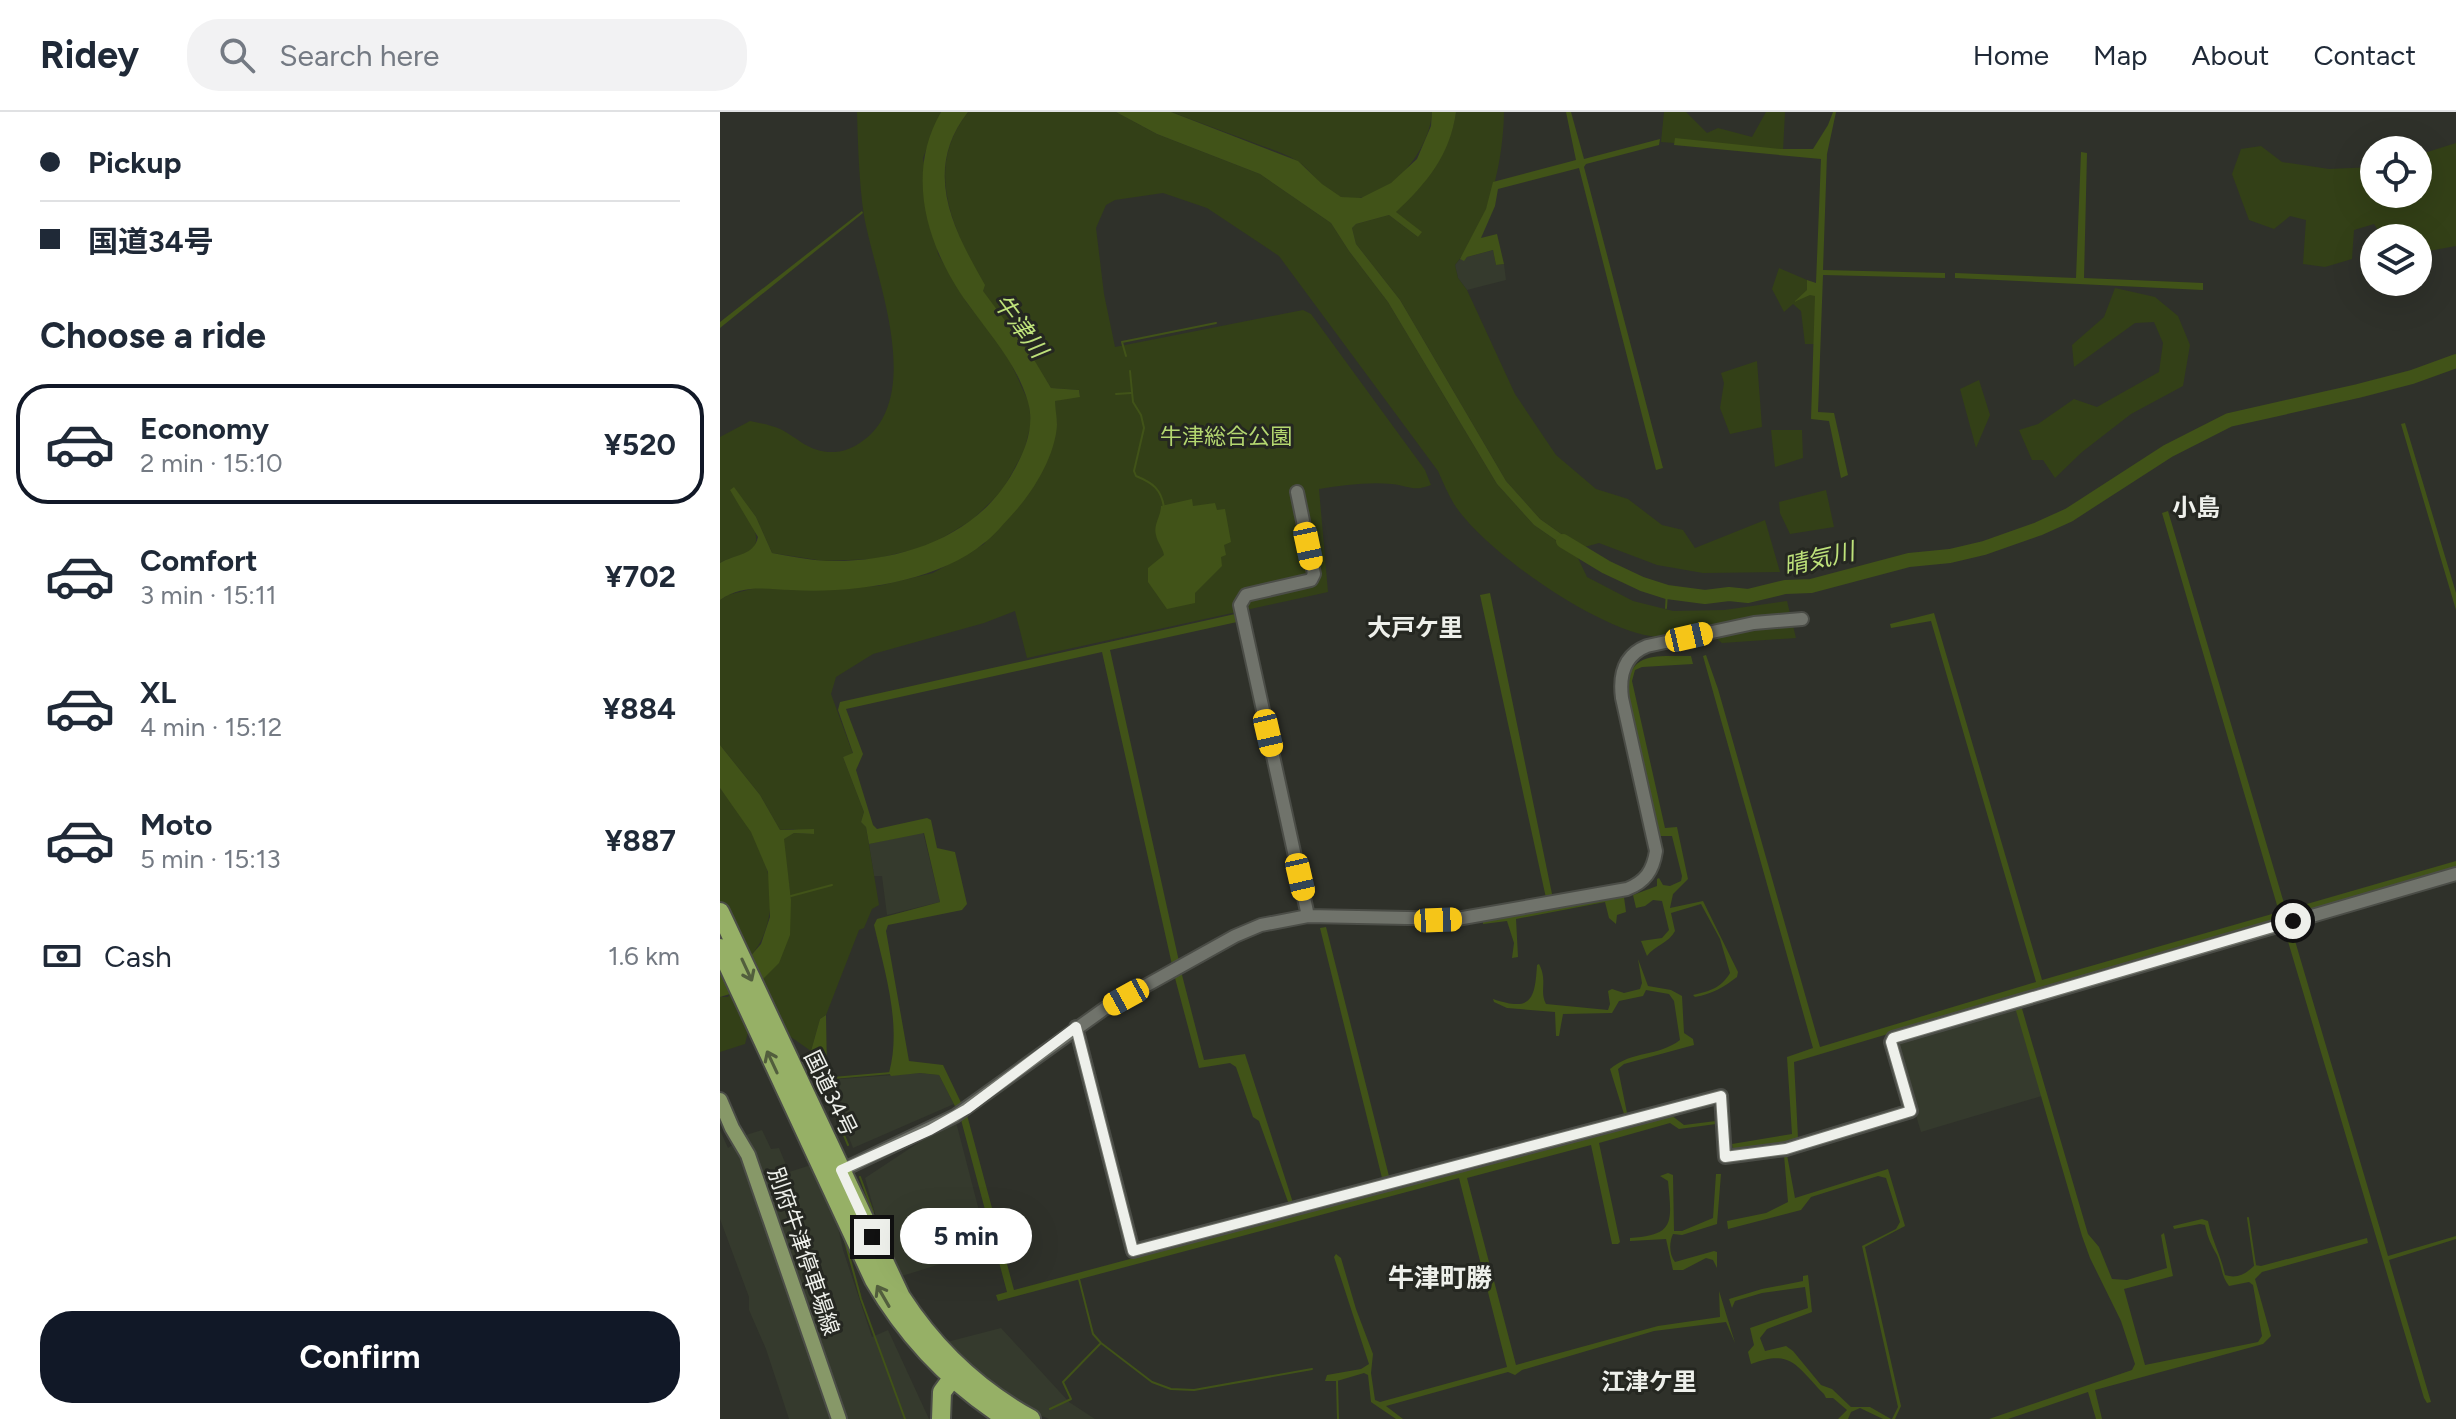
<!DOCTYPE html>
<html lang="en">
<head>
<meta charset="utf-8">
<style>
	:root { --surface:#fff; --page:#f2f2f3; --text:#1f2937; --muted:#747a83; --line:#e0e1e3; --accent:#111827 }
	body { margin:0; font-family:Figtree,"Noto Sans JP",sans-serif; background:var(--page); color:var(--text); height:100vh; display:flex; flex-direction:column; font-size:30px; white-space:nowrap }
	* { box-sizing:border-box; margin:0 }
	p { font-size:26px; color:var(--muted) }
	.icon { flex:none; width:44px; height:44px; fill:none; stroke:currentColor; stroke-width:2; stroke-linecap:round; stroke-linejoin:round }
	.map { position:relative; flex:1; overflow:hidden }
	.sheet { display:flex; flex-direction:column; background:var(--surface); width:720px }
	.sheet>* { flex:none }
	.banner { display:grid; align-content:center; height:176px; padding:0 40px; background:var(--surface) }
	.controls { position:absolute; left:1640px; top:24px; display:grid; gap:16px }
	.controls a { display:grid; place-items:center; width:72px; height:72px; border-radius:50%; background:var(--surface); box-shadow:0 8px 32px #0002; font-size:40px }
	.end { position:absolute; width:36px; height:36px; margin:-18px; border:10px solid #eef0eb; background:#111; box-shadow:0 0 0 4px #111 }
	.from { border-radius:50% }
	.bubble { position:absolute; height:56px; border-radius:28px; background:var(--surface); box-shadow:0 8px 32px #0002; font-size:26px; font-weight:700; line-height:56px; text-align:center }
	.car { position:absolute; width:24px; height:48px; margin:-24px -12px; border-radius:10px; box-shadow:0 0 6px 2px #0007; background:linear-gradient(#f5c518 24%,#345 0 40%,#f5c518 0 76%,#345 0 86%,#f5c518 0) }
	.banner b { display:flex; align-items:center; gap:28px; height:76px; font-size:30px }
	.banner b+b { border-top:2px solid var(--line) }
	.banner i { width:20px; height:20px; background:var(--text) }
	ul { padding:0; list-style:none }
	li { display:flex; align-items:center; gap:24px; height:120px; margin:0 16px 12px; padding:0 24px; border:4px solid transparent; border-radius:32px }
	li div { flex:1 }
	li b { display:block; font-size:30px }
	li em { font-style:normal; font-weight:700 }
	li.selected { border-color:var(--accent) }
	li>.icon { width:72px; height:72px; stroke-width:1.5 }
	h2 { padding:0 40px; font-size:36px; line-height:96px }
	.pay { display:flex; align-items:center; gap:20px; height:88px; padding:0 40px; font-size:30px }
	.pay p { margin-inline-start:auto }
	.primary-button { display:flex; gap:16px; margin-top:auto; padding:16px 40px }
	.primary-button a { flex:1; height:92px; border-radius:32px; background:var(--accent); color:#fff; font-size:32px; font-weight:700; line-height:92px; text-align:center }
	header { display:flex; align-items:center; gap:48px; box-sizing:border-box; height:112px; padding:0 40px; background:var(--surface); border-bottom:2px solid var(--line) }
	header strong { font-size:38px }
	nav { display:flex; gap:44px; margin-inline-start:auto; font-size:28px }
	.search { width:560px; height:72px; background:var(--page); display:flex; align-items:center; gap:20px; box-sizing:border-box; padding:0 28px; border-radius:32px; color:var(--muted); font-size:30px }
	main { display:flex; flex:1; min-height:0 }
	.map>svg:first-child { display:block }
	.built { fill:#353a2d }
	.green { fill:#334017 }
	.water { fill:#415318; fill-rule:evenodd }
	.lines { fill:none; stroke-linecap:round; stroke-linejoin:round }
	.stream { stroke:#415318; stroke-width:2 }
	.river { stroke:#415318; stroke-width:14 }
	.minor-casing { stroke:#4b4d47; stroke-width:16 }
	.major-casing { stroke:#4b4d47; stroke-width:18 }
	.highway-casing { stroke:#4b4d47; stroke-width:22 }
	.minor { stroke:#70736b; stroke-width:12 }
	.major { stroke:#879868; stroke-width:14 }
	.highway { stroke:#96b066; stroke-width:18 }
	.oneway { stroke:#525e3d }
	.route { stroke:#eef0eb; stroke-width:10 }
	.labels { text-anchor:middle; stroke-width:6; stroke-linejoin:round; paint-order:stroke }
	.park-label { font-size:22px; fill:#b4d770; stroke:#252721 }
	.street-label { font-size:22px; fill:#eef0eb; stroke:#252721 }
	.water-label { font-size:24px; font-style:italic; fill:#bee27a; stroke:#252721 }
	.neighbourhood-label { font-size:24px; font-weight:bold; fill:#eef0eb; stroke:#252721 }
	.quarter-label { font-size:26px; font-weight:bold; fill:#eef0eb; stroke:#252721 }
</style>
</head>
<body>
<header>
<strong>Ridey</strong>
<div class="search"><svg class="icon" aria-label="search" viewBox="0 0 24 24"><circle cx="10" cy="10" r="6"/><path d="M15 15l6 6"/></svg>Search here</div>
<nav><a>Home</a><a>Map</a><a>About</a><a>Contact</a></nav>
</header>
<main>
<section class="sheet">
<div class="banner">
<b><i class="from"></i>Pickup</b>
<b><i></i>国道34号</b>
</div>
<h2>Choose a ride</h2>
<ul>
<li class="selected"><svg class="icon" aria-label="car" viewBox="0 0 24 24"><path d="M5 17H2v-5l4-1 3-4h7l3 4 3 1v5h-3M9 17h6M6 11h13"/><circle cx="7" cy="17" r="2"/><circle cx="17" cy="17" r="2"/></svg><div><b>Economy</b><p>2 min · 15:10</p></div><em>¥520</em></li>
<li><svg class="icon" aria-label="car" viewBox="0 0 24 24"><path d="M5 17H2v-5l4-1 3-4h7l3 4 3 1v5h-3M9 17h6M6 11h13"/><circle cx="7" cy="17" r="2"/><circle cx="17" cy="17" r="2"/></svg><div><b>Comfort</b><p>3 min · 15:11</p></div><em>¥702</em></li>
<li><svg class="icon" aria-label="car" viewBox="0 0 24 24"><path d="M5 17H2v-5l4-1 3-4h7l3 4 3 1v5h-3M9 17h6M6 11h13"/><circle cx="7" cy="17" r="2"/><circle cx="17" cy="17" r="2"/></svg><div><b>XL</b><p>4 min · 15:12</p></div><em>¥884</em></li>
<li><svg class="icon" aria-label="car" viewBox="0 0 24 24"><path d="M5 17H2v-5l4-1 3-4h7l3 4 3 1v5h-3M9 17h6M6 11h13"/><circle cx="7" cy="17" r="2"/><circle cx="17" cy="17" r="2"/></svg><div><b>Moto</b><p>5 min · 15:13</p></div><em>¥887</em></li>
</ul>
<div class="pay"><svg class="icon" aria-label="cash" viewBox="0 0 24 24"><path d="M3 7h18v10H3z"/><circle cx="12" cy="12" r="2"/></svg>Cash<p>1.6 km</p></div>
<div class="primary-button"><a>Confirm</a></div>
</section>
<div class="map">
<svg width="1736" height="1307" viewBox="0 0 1736 1307">
	<rect width="100%" height="100%" fill="#2f312a"/>
	<path class="built" d="M773,138L776,153L784,152L786,168L747,178L738,166L735,153L740,147L744,148L747,145Z
		M203,720L220,790L167,803L162,764H154L149,732Z
		M1298,893L1325,983L1201,1020L1175,934L1178,930Z
		M200,961L219,963L234,992L133,1036L107,968Z
		M236,1010L269,1137L182,1164L158,1112L145,1066L198,1031Z
		M0,1018L8,1036L26,1023L42,1018L51,1037L59,1036L69,1060L91,1053L116,1106L123,1138L152,1225L168,1218L209,1307H69L46,1237L29,1198V1185L0,1107Z
		M281,1216L349,1290L375,1307H329L322,1304L287,1283L250,1254L227,1230Z"/>
	<path class="green" d="M137,0H221L203,46L218,142L247,191L285,238L309,291L311,312L304,339L282,379L252,408L209,434L154,447L104,449L52,441L36,405L14,376C21,390 48,428 30,439C21,445 9,445 0,451V325L30,309C40,311 51,313 60,317C80,327 89,341 115,340C128,340 143,330 152,321C200,270 155,164 144,104C139,70 138,34 137,0Z
		M248,0H396L437,22L540,62L611,111L629,139L668,190L777,372L814,413L856,442L867,465L913,489L953,499L1004,498L1067,489L1076,526L1002,531L985,518C971,520 952,526 937,525C880,520 765,440 734,392C728,382 723,370 718,359L559,144L487,96L443,81L395,88L386,93L376,116L384,182L395,235L583,198L591,202L705,358L711,373C693,380 690,374 672,372C648,370 623,373 599,377L608,480L307,546L295,499L264,511L153,542L116,565L111,582L133,642L123,645L144,700L141,710L146,715L159,793L152,797L144,816L139,818L106,903L100,907L91,939L68,923L29,916L25,932L0,940V885H8L71,788L63,727L74,721L94,722L73,717L60,718L40,683L0,633V488L8,483L43,474L72,478L158,474L213,461L264,432L337,313L334,289L360,284L359,278L331,276C311,242 284,213 263,180C256,168 251,153 246,140C224,91 212,47 248,0Z
		M451,0H712C710,39 668,92 625,86C605,83 593,59 577,49C564,40 546,36 532,30C505,20 478,10 451,0Z
		M736,0H784C783,53 769,111 735,153L738,166L747,178L795,282L836,343L876,377L908,387L942,413L963,418L975,436L1045,408L1060,460L983,461L937,453L879,431L861,436L820,407L786,369L680,188L636,132L632,116L636,112L669,103L698,125L701,120L675,100C703,74 731,38 736,0Z
		M944,0H966L987,21L998,16L1032,25L1046,0H1065L1063,39L941,30Z
		M1736,31V134L1698,141V126H1663L1654,112L1634,118L1632,147L1605,155L1583,152L1586,108L1570,104L1554,117L1529,108L1512,62L1521,37L1541,34L1562,50L1609,57L1654,55V82H1698V43Z
		M1059,156L1087,168L1098,177L1097,232H1085L1081,199L1073,192L1064,200L1052,177Z
		M1395,176L1435,185L1458,204L1470,233L1463,274L1411,302L1362,340L1335,366L1323,348H1312L1299,318L1318,312L1354,287L1377,295L1439,260L1443,231L1434,210L1415,211L1354,255L1352,233L1384,205Z
		M1037,249L1042,315L1010,322L1000,296L1004,271L1001,261Z
		M1259,268L1270,303L1256,336L1240,277Z
		M1051,318H1082L1083,346L1055,355Z
		M1106,378L1114,415L1070,422L1060,401L1059,390Z
		M0,676C11,691 25,706 33,723C38,734 43,746 47,758C58,796 45,853 0,860Z"/>
	<path class="water" d="M221,0H248C202,59 233,117 265,173L263,179L313,246L331,276L359,278L360,285L335,289C335,296 337,305 337,313C335,345 312,382 290,405C282,413 274,424 264,431C217,470 131,482 71,478C46,477 23,472 0,488V451C15,442 34,444 38,425L10,378L14,375L36,405L52,441C70,444 88,448 106,449C178,451 257,426 293,360C305,339 315,315 308,290C297,252 271,224 248,192C208,137 184,64 221,0Z
		M396,0H451L578,49L602,72L621,85L641,86L671,71L697,47L711,14L712,0H736C730,43 707,71 676,100L702,120L698,125L669,103L636,112L632,116L636,132L680,188L786,369L820,407L861,436L856,442L814,413L777,372L668,190L629,139L611,111L540,62L437,22Z
		M846,0H851L864,47L940,27L939,33L866,52L864,55L943,356L936,358L859,56L778,77L775,94L761,126L777,122L784,152L776,153L773,138L747,145L744,149L740,147L766,97L773,70L856,48Z
		M1113,0H1116L1107,42L1103,158L1225,161V166L1103,163L1098,300L1114,301L1128,363L1121,366L1109,309L1091,307L1095,184L1090,183L1074,190L1087,178V168L1096,171L1101,47L954,33L955,26L1061,37H1093L1108,13Z
		M1361,40L1367,41L1364,166L1483,171V178L1235,166V161L1356,166Z
		M142,99L143,101L0,216V210Z
		M1685,311L1736,481V498L1681,312Z
		M472,387L473,394L495,391L497,398L505,397L511,430L504,433L506,443L501,445L502,454L475,481V491L447,497L428,470V456L444,443C443,436 437,430 436,423C433,413 441,404 441,394Z
		M1448,399L1566,798L1736,749V756L1568,805L1668,1144L1736,1124V1127L1669,1148L1711,1290L1707,1291L1704,1286L1561,806L1298,883L1368,1122L1379,1135L1392,1167L1407,1168L1447,1156L1441,1123L1444,1121L1453,1164L1404,1177L1425,1253L1538,1230L1542,1224L1533,1173L1529,1170L1509,1174C1501,1164 1502,1154 1497,1143C1491,1132 1488,1127 1485,1113L1480,1112L1454,1117L1453,1114L1482,1107L1488,1109C1492,1129 1501,1143 1505,1163C1517,1167 1526,1162 1535,1153L1541,1154L1647,1126L1648,1131L1542,1160L1535,1167L1551,1224L1543,1232L1375,1278L1382,1307H1376L1368,1280L1288,1307H1269L1412,1258L1415,1252L1401,1209L1370,1146L1362,1124L1292,885L1074,950L1078,1026L1064,1032L1013,1038L1012,1032L1072,1022L1067,945L1093,936L983,544L986,543L998,577L1100,935L1316,870L1211,509L1171,516L1170,512L1214,501L1322,868L1559,800L1442,401Z
		M770,481L832,782L830,785L826,786L760,483Z
		M515,502L517,510L390,538L462,863L484,948L525,942L575,1097L665,1078L600,816L606,815L672,1076L951,1003L964,1013L996,1009V1012L959,1017L950,1011L879,1031L900,1130L898,1132H892L871,1033L747,1066L796,1253L938,1214L1000,1205L999,1179L1015,1231L1006,1210L934,1219L802,1258L795,1263L788,1260L666,1294L683,1307H676L651,1290L648,1263L644,1261L617,1269H605L607,1263L641,1257L649,1252L614,1145L616,1142L621,1146L636,1197L653,1242L651,1261L655,1288L660,1290L787,1255L739,1066L278,1189L276,1183L287,1180L240,1004L219,963L200,961L171,964L169,961C182,913 165,861 154,813L157,807L220,790L204,721L149,732L146,715L141,710L144,700L123,645L133,641L118,598L120,590ZM382,540L455,866L479,956L510,951L516,955L533,1005L539,1009L572,1101L571,1104L294,1178L247,1003L223,953L189,949L166,819L168,813L242,798L247,792L235,740L217,736L211,708L207,706L157,717L153,713L136,658L143,642L126,597Z
		M971,544L973,552L922,555L915,558L912,569L945,716L957,715L968,767L953,782L950,796L983,789L1018,860L1017,865C1004,875 992,882 975,885L973,883C990,879 1001,876 1010,861L1000,827L981,792L951,801L955,819C949,831 935,833 927,844L921,829L942,826L949,818L942,789L933,788L925,794L916,796L913,783L937,774V767L939,766L943,773L950,774L961,769L962,764L952,724H940L907,581C908,537 938,545 971,544Z
		M0,633L40,683L60,718L94,717V722L74,721L64,727L71,788L70,823L59,851L36,874L0,885V860L28,847L41,832L50,805L48,760L31,720L0,676Z
		M904,785L906,800L897,803L896,812L889,806L885,790L796,807L798,845L792,846L794,831L787,809L763,812V809Z
		M918,847L928,874L951,878L962,884L964,921L973,927L974,933L904,952L898,957L907,1001L904,1002L890,957C913,938 938,945 960,928L954,889L949,882L926,878L923,884L899,889L892,901L843,902L839,924H836L835,900L787,896L774,890L773,887C811,900 815,888 817,853L819,852C828,869 819,879 826,892L888,898L890,892L888,879L892,877L904,881L920,877L922,871Z
		M106,903L107,962L98,963L91,939L100,907Z
		M1064,1043H1067L1075,1086L1168,1057L1185,1114L1145,1135L1181,1294L1175,1307H1172L1178,1295L1142,1134L1176,1117L1180,1110L1166,1066L1158,1064L1091,1085L1081,1098L1008,1117L1007,1109L1046,1101L1068,1090Z
		M948,1061L953,1063L954,1119H962L993,1106L996,1062H1001L997,1112L962,1123L953,1122C949,1131 949,1142 955,1150L994,1139L997,1140V1156L993,1148L986,1146L963,1158H953L946,1127L910,1129V1126C955,1123 952,1111 948,1069L940,1064Z
		M1088,1163L1092,1200L1047,1217L1040,1226L1045,1239L1066,1234L1073,1239L1101,1273L1112,1277L1131,1295H1150L1171,1307H1163L1140,1296L1131,1300L1128,1307H1118L1127,1298L1113,1286H1106L1104,1282C1077,1255 1072,1236 1031,1252L1028,1240L1034,1233L1030,1216L1088,1196L1085,1175L1042,1181L1015,1189L1012,1196L1009,1187L1042,1177L1083,1169V1164Z"/>
	<g class="lines">
		<path class="stream" d="M406,244L402,230L496,211
			M410,259L413,290L421,303L424,316L414,359L416,364C433,371 441,377 444,395
			M396,282L411,281
			M946,496L947,480
			M71,784L112,773
			M101,967L171,961
			M106,980L128,1033
			M140,1065L153,1100
			M1528,1106L1535,1153
			M123,1122L141,1187L185,1307
			M359,1167L373,1222L381,1231L432,1270L451,1277L474,1278L592,1257
			M617,1269L618,1307
			M330,1297L351,1287L343,1270L380,1232"/>
		<path class="river" d="M843,429L886,455L922,472L947,480L985,485L1009,482L1028,484L1065,475L1091,474L1189,448L1230,444L1264,436L1318,417L1349,403L1448,339L1509,308L1638,279L1692,265L1736,249"/>
		<g class="minor-casing">
			<path id="minor" d="M577,380L594,462L591,468L526,483L520,493L588,804
				M356,915L413,1139L1001,984L1005,1045L1066,1037L1191,999L1171,930L1173,926L1736,762
				M116,1061L235,1004L384,897L515,824L541,813L588,804L737,807L907,777C925,770 933,759 936,739L902,586C899,563 904,543 927,534L1034,511L1082,507"/>
		</g>
		<g class="major-casing">
			<path id="major" d="M0,988L12,1016L28,1043L119,1307"/>
		</g>
		<g class="highway-casing">
			<path id="highway" d="M0,800L181,1185C214,1236 258,1278 311,1307
				M0,836L154,1168C187,1225 229,1269 284,1305
				M221,1307L222,1280L238,1258"/>
		</g>
		<use href="#minor" class="minor"/>
		<use href="#major" class="major"/>
		<use href="#highway" class="highway"/>
	</g>
	<defs><path id="oneway-shaft" d="M-6 0H5M1.5-3L5.5 0L1.5 3" fill="none" stroke-width="1.6" stroke-linecap="round" stroke-linejoin="round" transform="scale(2)"/></defs>
	<g class="oneway">
		<use href="#oneway-shaft" transform="translate(27 858) rotate(65)"/>
		<use href="#oneway-shaft" transform="translate(52 950) rotate(-115)"/>
		<use href="#oneway-shaft" transform="translate(163 1184) rotate(-120)"/>
	</g>
	<g class="lines">
		<path class="route" d="M152,1125L121,1058L210,1018L247,997L356,915L413,1139L1001,984L1005,1045L1066,1037L1191,999L1171,930L1173,926L1573,809"/>
	</g>
	<g class="labels">
		<g class="park-label">
			<text x="506" y="332">牛津総合公園</text>
		</g>
		<g class="street-label">
			<text transform="translate(111 981) rotate(64)" y="8">国道34号</text>
			<text transform="translate(84 1139) rotate(71)" y="8">別府牛津停車場線</text>
		</g>
		<g class="water-label">
			<text transform="translate(300 214) rotate(53)" y="8">牛津川</text>
			<text transform="translate(1099 447) rotate(-13)" y="8">晴気川</text>
		</g>
		<g class="neighbourhood-label">
			<text x="1476" y="404">小島</text>
			<text x="695" y="524">大戸ケ里</text>
			<text x="929" y="1278">江津ケ里</text>
		</g>
		<g class="quarter-label">
			<text x="720" y="1175">牛津町勝</text>
		</g>
	</g>
</svg>
<div class="controls">
<a><svg class="icon" aria-label="locate" viewBox="0 0 24 24"><circle cx="12" cy="12" r="6"/><path d="M12 2v4M12 18v4M2 12h4M18 12h4"/></svg></a>
<a><svg class="icon" aria-label="layers" viewBox="0 0 24 24"><path d="M12 4l9 5-9 5-9-5zM3 14l9 5 9-5"/></svg></a>
</div>
<i class="end from" style="left:1573px;top:809px"></i>
<i class="end" style="left:152px;top:1125px"></i>
<div class="bubble" style="left:180px;top:1096px;width:132px">5 min</div>
<i class="car" style="left:588px;top:434px;rotate:168deg"></i>
<i class="car" style="left:969px;top:525px;rotate:77deg"></i>
<i class="car" style="left:548px;top:621px;rotate:167deg"></i>
<i class="car" style="left:580px;top:765px;rotate:167deg"></i>
<i class="car" style="left:718px;top:808px;rotate:88deg"></i>
<i class="car" style="left:406px;top:885px;rotate:241deg"></i>
</div>
</main>
</body>
</html>
